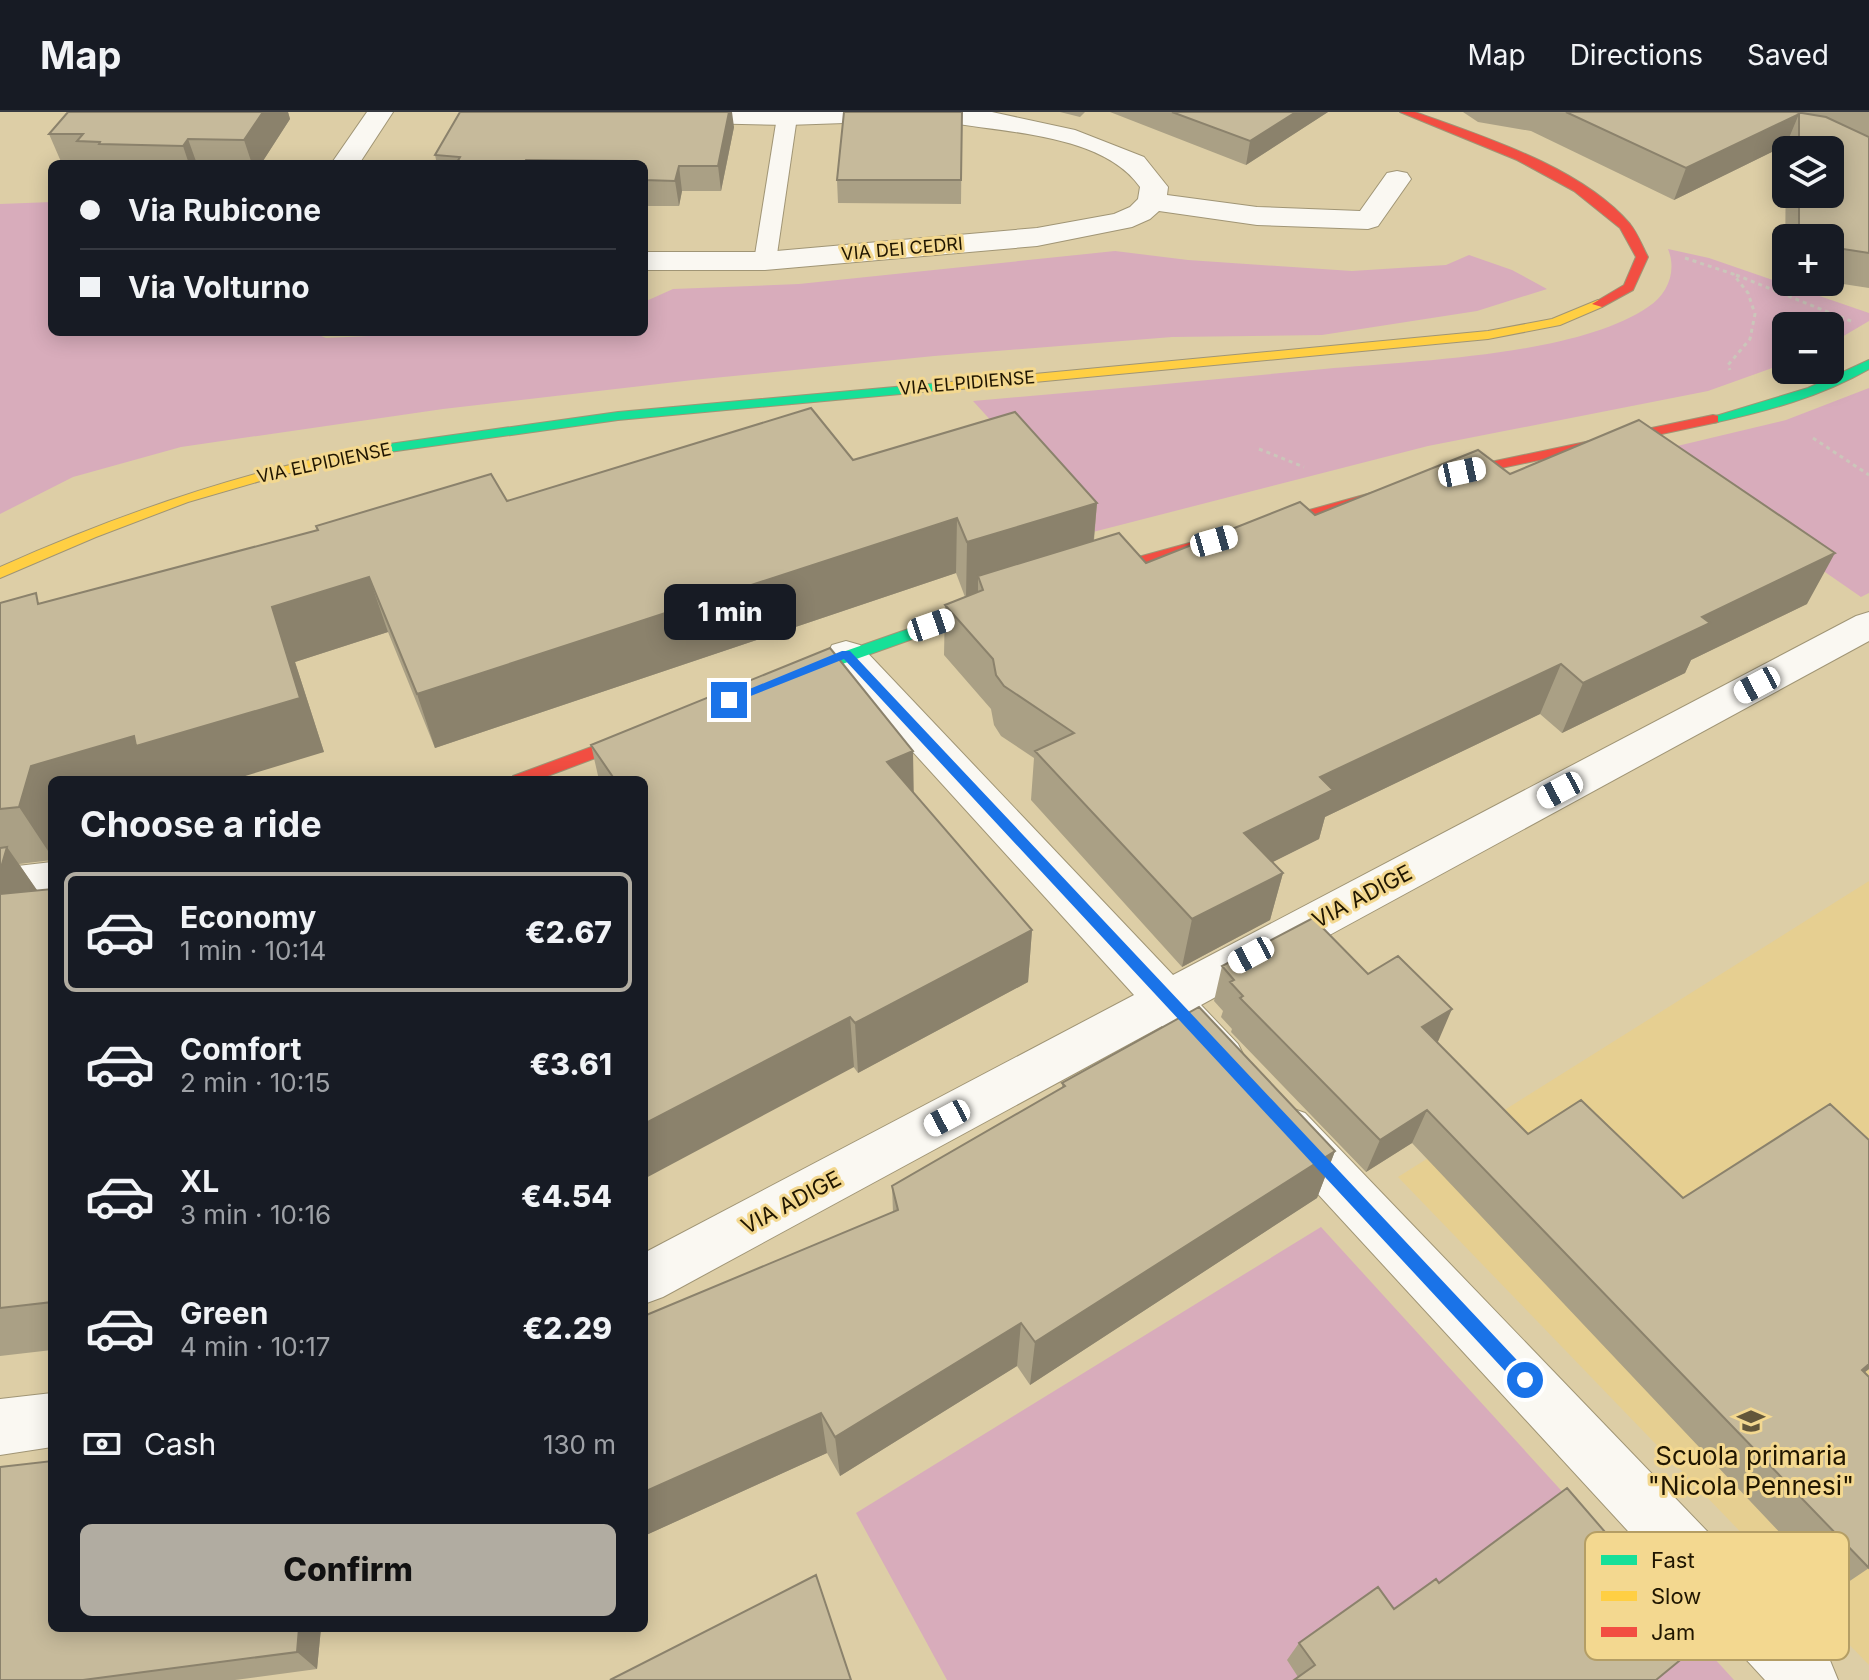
<!DOCTYPE html>
<html lang="en">
<head>
<meta charset="utf-8">
<style>
	:root { --surface:#171b24; --page:#242831; --text:#f1f3f6; --muted:#9ea1a6; --line:#363941; --accent:#b1aca1 }
	body { margin:0; font-family:Inter,sans-serif; background:var(--page); color:var(--text); height:100vh; display:flex; flex-direction:column; font-size:30px; white-space:nowrap }
	* { box-sizing:border-box; margin:0 }
	p { font-size:26px; color:var(--muted) }
	.icon { flex:none; width:44px; height:44px; fill:none; stroke:currentColor; stroke-width:2; stroke-linecap:round; stroke-linejoin:round }
	.map { position:relative; flex:1; overflow:hidden }
	.panel { position:absolute; left:48px; top:664px; width:600px; height:856px; display:flex; flex-direction:column; background:var(--surface); border-radius:12px; box-shadow:0 4px 20px #0003 }
	.panel>* { flex:none }
	.hud { position:absolute; left:48px; top:48px; width:600px; height:176px; border-radius:12px; box-shadow:0 4px 20px #0003; display:grid; align-content:center; height:176px; padding:0 32px; background:var(--surface) }
	.buttons { position:absolute; left:1772px; top:24px; display:grid; gap:16px }
	.buttons a { display:grid; place-items:center; width:72px; height:72px; border-radius:12px; background:var(--surface); box-shadow:0 4px 20px #0003; font-size:40px }
	.end { position:absolute; width:36px; height:36px; margin:-18px; border:10px solid #1a73e8; background:#fff; box-shadow:0 0 0 4px #fff }
	.from { border-radius:50% }
	.bubble { position:absolute; height:56px; border-radius:12px; background:var(--surface); box-shadow:0 4px 20px #0003; font-size:26px; font-weight:800; line-height:56px; text-align:center }
	.car { position:absolute; width:24px; height:48px; margin:-24px -12px; border-radius:10px; box-shadow:0 0 6px 2px #0007; background:linear-gradient(#fff 24%,#345 0 40%,#fff 0 76%,#345 0 86%,#fff 0) }
	.hud b { display:flex; align-items:center; gap:28px; height:76px; font-size:30px }
	.hud b+b { border-top:2px solid var(--line) }
	.hud i { width:20px; height:20px; background:var(--text) }
	ul { padding:0; list-style:none }
	li { display:flex; align-items:center; gap:24px; height:120px; margin:0 16px 12px; padding:0 16px; border:4px solid transparent; border-radius:12px }
	li div { flex:1 }
	li b { display:block; font-size:30px }
	li em { font-style:normal; font-weight:800 }
	li.current { border-color:var(--accent) }
	li>.icon { width:72px; height:72px; stroke-width:1.5 }
	h2 { padding:0 32px; font-size:36px; line-height:96px }
	.pay { display:flex; align-items:center; gap:20px; height:88px; padding:0 32px; font-size:30px }
	.pay p { margin-inline-start:auto }
	.button { display:flex; gap:16px; margin-top:auto; padding:16px 32px }
	.button a { flex:1; height:92px; border-radius:12px; background:var(--accent); color:#111; font-size:32px; font-weight:800; line-height:92px; text-align:center }
	header { display:flex; align-items:center; gap:48px; box-sizing:border-box; height:112px; padding:0 40px; background:var(--surface); border-bottom:2px solid var(--line) }
	header strong { font-size:38px }
	nav { display:flex; gap:44px; margin-inline-start:auto; font-size:28px }
	.map>svg:first-child { display:block }
	.built { fill:#e6cf91 }
	.green { fill:#d8acbb }
	.lines { fill:none; stroke-linecap:round; stroke-linejoin:round }
	.lane-casing { stroke:#a09575; stroke-width:2 }
	.street-casing { stroke:#a09575; stroke-width:2 }
	.fast-casing { stroke:#a09575; stroke-width:2 }
	.slow-casing { stroke:#a09575; stroke-width:2 }
	.jam-casing { stroke:#a09575; stroke-width:2 }
	.path { stroke:#cbc6ba; stroke-width:3; stroke-dasharray:4 4; stroke-linecap:butt }
	.lane { fill:#faf8f2; fill-rule:evenodd }
	.street { fill:#faf8f2; fill-rule:evenodd }
	.fast { fill:#16e098; fill-rule:evenodd }
	.slow { fill:#ffcf43; fill-rule:evenodd }
	.jam { fill:#f24e42; fill-rule:evenodd }
	.wall { fill:#aaa085; fill-rule:evenodd }
	.shaded-wall { fill:#8b826c }
	.building { fill:#c6ba9b; stroke:#8b826c; stroke-width:2 }
	.route { fill:#1a73e8 }
	.labels { text-anchor:middle; stroke-width:6; stroke-linejoin:round; paint-order:stroke }
	.far-street-label { font-size:18px; fill:#201600; stroke:#f3d890 }
	.street-label { font-size:22px; fill:#201600; stroke:#f3d890 }
	.near-poi-label { font-size:26px; fill:#201600; stroke:#f3d890 }
	.key { fill:#f3d890; stroke:#b49e65; stroke-width:2 }
	.key-label { font-size:22px; fill:#201600 }
</style>
</head>
<body>
<header>
<strong>Map</strong>
<nav><a>Map</a><a>Directions</a><a>Saved</a></nav>
</header>
<div class="map">
<svg width="1869" height="1568" viewBox="0 0 1869 1568">
	<rect width="100%" height="100%" fill="#ddcea6"/>
	<path class="built" d="M1869,769V1553L1398,1065Z"/>
	<path class="green" d="M52,90V220H311L326,226L454,220H644V190L673,177L799,172L1115,139L1188,148L1352,159L1446,153L1469,143L1512,158L1547,177L1477,199L1322,223L1172,225L934,244L693,268L443,297L181,335L73,365L0,402V92Z
		M1668,137L1709,146L1869,201V209L1830,232V214H1786V251L1708,279L1428,334L1093,420L973,289C1090,279 1207,268 1324,257C1411,249 1577,244 1648,195C1668,182 1677,159 1668,137Z
		M1869,276V481L1861,485L1652,340L1786,308Z
		M1321,1115L1734,1568H1584L1288,1548L1301,1568H947L856,1401Z"/>
	<g class="lines">
		<g class="lane-casing">
			<path id="lane" d="M790,0L797,5L776,149L765,156L754,149L777,5L780,1Z"/>
		</g>
		<g class="street-casing">
			<path id="street" d="M367,0H393L359,52H331Z
				M551,0H915V1L911,7L902,9L787,13L564,8L555,6Z
				M921,0H992L1075,18L1144,45L1168,75L1167,83L1257,95L1360,99L1387,61L1397,59L1407,61L1411,67L1378,114L1368,117L1257,113L1159,99L1150,107L1132,115L1037,134L765,158H644V140H765L1037,116L1114,102L1130,95L1138,87L1140,75C1099,17 987,21 925,6Z
				M1869,500V529L1201,893L1238,932L1245,946L1238,960L1221,966L1204,960L1162,914L663,1185L644,1192V1141L1134,883L832,551L827,542L832,533L846,529L860,533L1173,863L1856,504Z
				M52,750V784L0,790V756Z
				M1288,995L1305,1001L1829,1546L1838,1568H1765L1271,1031L1263,1016L1271,1001Z
				M52,1281V1335L0,1343V1287Z"/>
		</g>
		<g class="fast-casing">
			<path id="fast" d="M1869,248V257C1820,285 1767,299 1713,311L1706,307L1808,276Z
				M950,270L957,274L955,277L618,308L375,342L368,338L375,334L618,300Z
				M1000,485L1008,490L1005,494L789,571H777L775,567L777,563Z"/>
		</g>
		<g class="slow-casing">
			<path id="slow" d="M1598,188L1604,192L1602,195L1560,213L1488,227L950,278L943,274L950,270L1488,219L1552,207Z
				M375,334L380,335V341L281,363L188,390L96,425L0,466V455C121,401 244,359 375,334Z"/>
		</g>
		<g class="jam-casing">
			<path id="jam" d="M1400,0H1415C1484,25 1581,55 1630,112C1638,122 1642,134 1648,145L1633,178L1602,195L1592,192L1624,173L1636,145L1620,116L1574,79L1517,48Z
				M1713,303L1718,304V310L1464,364L1085,469L1077,464L1080,461L1462,356Z
				M648,614L656,620L654,624L537,668H511L513,664Z"/>
		</g>
		<path class="path" d="M1685,146L1733,162L1748,181L1755,202L1750,227L1728,253L1730,258
			M1736,163L1853,210
			M1813,326L1869,363
			M1259,337L1304,355"/>
		<use href="#lane" class="lane"/>
		<use href="#street" class="street"/>
		<use href="#fast" class="fast"/>
		<use href="#slow" class="slow"/>
		<use href="#jam" class="jam"/>
	</g>
	<path class="wall" d="M68,0H288L290,7L261,52H62L49,22Z
		M962,0L961,92L838,91L837,68Z
		M1060,0H1085L1080,5Z
		M1110,0H1328L1246,53Z
		M1463,0H1869V24H1867L1869,25V176L1830,170V126H1786L1785,162L1786,33L1674,88L1531,19L1478,10ZM1786,38H1830V82H1786Z
		M734,15L721,79H682L679,94H644V52H437L435,43Z
		M853,348L1097,391L1094,429L1146,451L1315,403L1510,362L1807,492L1691,548L1685,561L1562,621L1540,602L1325,705L1319,727L1272,750L1283,761L1270,808L1182,855L1031,688L1034,646L1001,624L994,613L991,597L944,543L945,493L965,485L956,461L435,636L388,520L295,550L324,640L52,668V748L19,752L37,779L52,777V1238L0,1244V491H42L507,389Z
		M591,633L913,680L1032,818L1028,870L858,961L644,668H599Z
		M1222,854L1368,862L1528,1022L1683,1086L1869,1257L1864,1261L1869,1456L1835,1479L1412,1031L1366,1060L1231,920L1232,917L1221,905L1223,899L1214,889Z
		M1062,971L1335,1039L1317,1086L1030,1273L1017,1254L840,1364L827,1341L644,1424V1204L893,1101L892,1074L1062,976Z
		M1439,1471L1701,1531L1298,1565L1287,1548L1299,1531L1394,1497Z
		M321,1516L317,1557L235,1568H0Z"/>
	<path class="shaded-wall" d="M263,0H288L290,7L261,52H252L244,28Z
		M729,0H732L734,15L721,79L718,54Z
		M1296,0H1328L1246,53L1250,29Z
		M1799,2L1786,33L1674,88L1686,56Z
		M188,27L197,52H189L183,34Z
		M679,54L682,79L679,94L675,69Z
		M1097,391L1092,446L978,464V481L966,485L967,430Z
		M957,406L956,461L435,636L417,582Z
		M1835,441L1807,492L1691,548L1685,561L1562,621L1583,571L1702,505Z
		M369,465L388,520L295,550L324,640L232,668H52V745L19,695L31,654L272,495Z
		M1561,552L1540,602L1325,705L1319,727L1233,770L1244,721L1320,665Z
		M913,639L914,693L887,650Z
		M7,735L44,788L0,792V759Z
		M1283,761L1270,808L1182,855L1192,807Z
		M1032,818L1028,870L858,961L855,911Z
		M1452,897L1437,932L1422,915Z
		M850,905L854,955L644,1067V1012Z
		M1427,998L1412,1031L1366,1060L1380,1028Z
		M1335,1039L1317,1086L1030,1273L1035,1230Z
		M1021,1211L1017,1254L840,1364L835,1325Z
		M1869,1252V1257L1830,1286L1862,1258Z
		M821,1301L827,1341L644,1424V1380Z
		M299,1516H321L317,1557L297,1540Z"/>
	<path class="building" d="M68,0H263L244,28L188,27L183,34L99,32L100,30L77,29L83,22H49Z
		M460,0H729L718,54H679L675,69L644,68V52H627V49L526,48L524,52H456L460,45L435,43Z
		M844,0H962L961,68H837Z
		M1172,0H1296L1250,29Z
		M1566,0H1796L1826,5L1869,25V141L1830,135V126H1799V82H1830V38H1799V2L1686,56Z
		M811,296L853,348L1015,300L1097,391L967,430L957,406L417,582L369,465L272,495L300,586L136,634L134,624L31,654L19,695L0,697V491L36,481L38,492L318,418L316,414L491,362L507,389Z
		M1639,308L1835,441L1702,505L1710,511L1583,571L1561,552L1320,665L1333,678L1244,721L1283,761L1192,807L1035,639L1074,621L1004,574L996,563L993,547L945,493L983,478L978,464L1119,421L1146,451L1300,390L1315,403L1478,338L1510,362Z
		M830,536L913,639L887,650L1032,818L855,911L850,905L644,1012V668H615L591,633Z
		M7,735L0,759V736Z
		M52,777V1190L0,1196V782Z
		M1313,806L1368,862L1398,844L1452,897L1422,915L1528,1022L1581,988L1683,1086L1830,992L1869,1028V1252L1862,1258L1869,1265V1456L1427,998L1380,1028L1240,886L1243,884L1230,870L1234,868L1222,854Z
		M1199,895L1335,1039L1035,1230L1021,1211L835,1325L821,1301L644,1380V1204L898,1098L892,1074L1065,974L1062,971Z
		M52,1349V1516H299L297,1540L83,1568H0V1355Z
		M1567,1376L1701,1531L1656,1568H1294L1315,1553L1299,1531L1378,1475L1394,1497L1436,1467L1439,1471Z
		M816,1463L851,1568H610Z"/>
	<path class="route" d="M842,539H850L1531,1263V1274H1519L844,547L733,591L723,588Z"/>
	<defs>
		<g id="school-bare" transform="scale(2.16)"><path d="M0-5L7-2L0 1L-7-2ZM-4 1L0 2.5L4 1V4Q0 6-4 4Z" fill="#62563a" stroke="#f3d890" stroke-width="2.5" paint-order="stroke"/></g>
	</defs>
	<g fill-rule="evenodd">
		<use href="#school-bare" x="1751" y="1309"/>
	</g>
	<g class="labels">
		<g class="far-street-label">
			<text transform="translate(902 137) rotate(-5)" y="6">VIA DEI CEDRI</text>
			<text transform="translate(967 271) rotate(-5)" y="6">VIA ELPIDIENSE</text>
			<text transform="translate(324 351) rotate(-12)" y="6">VIA ELPIDIENSE</text>
		</g>
		<g class="street-label">
			<text transform="translate(1362 784) rotate(-28)" y="8">VIA ADIGE</text>
			<text transform="translate(791 1090) rotate(-28)" y="8">VIA ADIGE</text>
		</g>
		<g class="near-poi-label">
			<text x="1751" y="1353">Scuola primaria<tspan x="1751" dy="30">"Nicola Pennesi"</tspan></text>
		</g>
	</g>
	<rect x="1585" y="1420" width="264" height="128" rx="12" class="key"/>
	<rect x="1601" y="1443" width="36" height="10" fill="#16e098"/>
	<rect x="1601" y="1479" width="36" height="10" fill="#ffcf43"/>
	<rect x="1601" y="1515" width="36" height="10" fill="#f24e42"/>
	<g class="key-label">
		<text x="1651" y="1456">Fast</text>
		<text x="1651" y="1492">Slow</text>
		<text x="1651" y="1528">Jam</text>
	</g>
</svg>
<div class="buttons">
<a><svg class="icon" aria-label="layers" viewBox="0 0 24 24"><path d="M12 4l9 5-9 5-9-5zM3 14l9 5 9-5"/></svg></a>
<a>+</a>
<a>−</a>
</div>
<i class="end from" style="left:1525px;top:1268px"></i>
<i class="end" style="left:729px;top:588px"></i>
<div class="bubble" style="left:664px;top:472px;width:132px">1 min</div>
<i class="car" style="left:1462px;top:360px;rotate:78deg"></i>
<i class="car" style="left:1214px;top:429px;rotate:74deg"></i>
<i class="car" style="left:931px;top:513px;rotate:71deg"></i>
<i class="car" style="left:1757px;top:573px;rotate:242deg"></i>
<i class="car" style="left:1560px;top:678px;rotate:242deg"></i>
<i class="car" style="left:1251px;top:843px;rotate:242deg"></i>
<i class="car" style="left:947px;top:1006px;rotate:242deg"></i>
<div class="hud">
<b><i class="from"></i>Via Rubicone</b>
<b><i></i>Via Volturno</b>
</div>
<section class="panel">
<h2>Choose a ride</h2>
<ul>
<li class="current"><svg class="icon" aria-label="car" viewBox="0 0 24 24"><path d="M5 17H2v-5l4-1 3-4h7l3 4 3 1v5h-3M9 17h6M6 11h13"/><circle cx="7" cy="17" r="2"/><circle cx="17" cy="17" r="2"/></svg><div><b>Economy</b><p>1 min · 10:14</p></div><em>€2.67</em></li>
<li><svg class="icon" aria-label="car" viewBox="0 0 24 24"><path d="M5 17H2v-5l4-1 3-4h7l3 4 3 1v5h-3M9 17h6M6 11h13"/><circle cx="7" cy="17" r="2"/><circle cx="17" cy="17" r="2"/></svg><div><b>Comfort</b><p>2 min · 10:15</p></div><em>€3.61</em></li>
<li><svg class="icon" aria-label="car" viewBox="0 0 24 24"><path d="M5 17H2v-5l4-1 3-4h7l3 4 3 1v5h-3M9 17h6M6 11h13"/><circle cx="7" cy="17" r="2"/><circle cx="17" cy="17" r="2"/></svg><div><b>XL</b><p>3 min · 10:16</p></div><em>€4.54</em></li>
<li><svg class="icon" aria-label="car" viewBox="0 0 24 24"><path d="M5 17H2v-5l4-1 3-4h7l3 4 3 1v5h-3M9 17h6M6 11h13"/><circle cx="7" cy="17" r="2"/><circle cx="17" cy="17" r="2"/></svg><div><b>Green</b><p>4 min · 10:17</p></div><em>€2.29</em></li>
</ul>
<div class="pay"><svg class="icon" aria-label="cash" viewBox="0 0 24 24"><path d="M3 7h18v10H3z"/><circle cx="12" cy="12" r="2"/></svg>Cash<p>130 m</p></div>
<div class="button"><a>Confirm</a></div>
</section>
</div>
</body>
</html>
